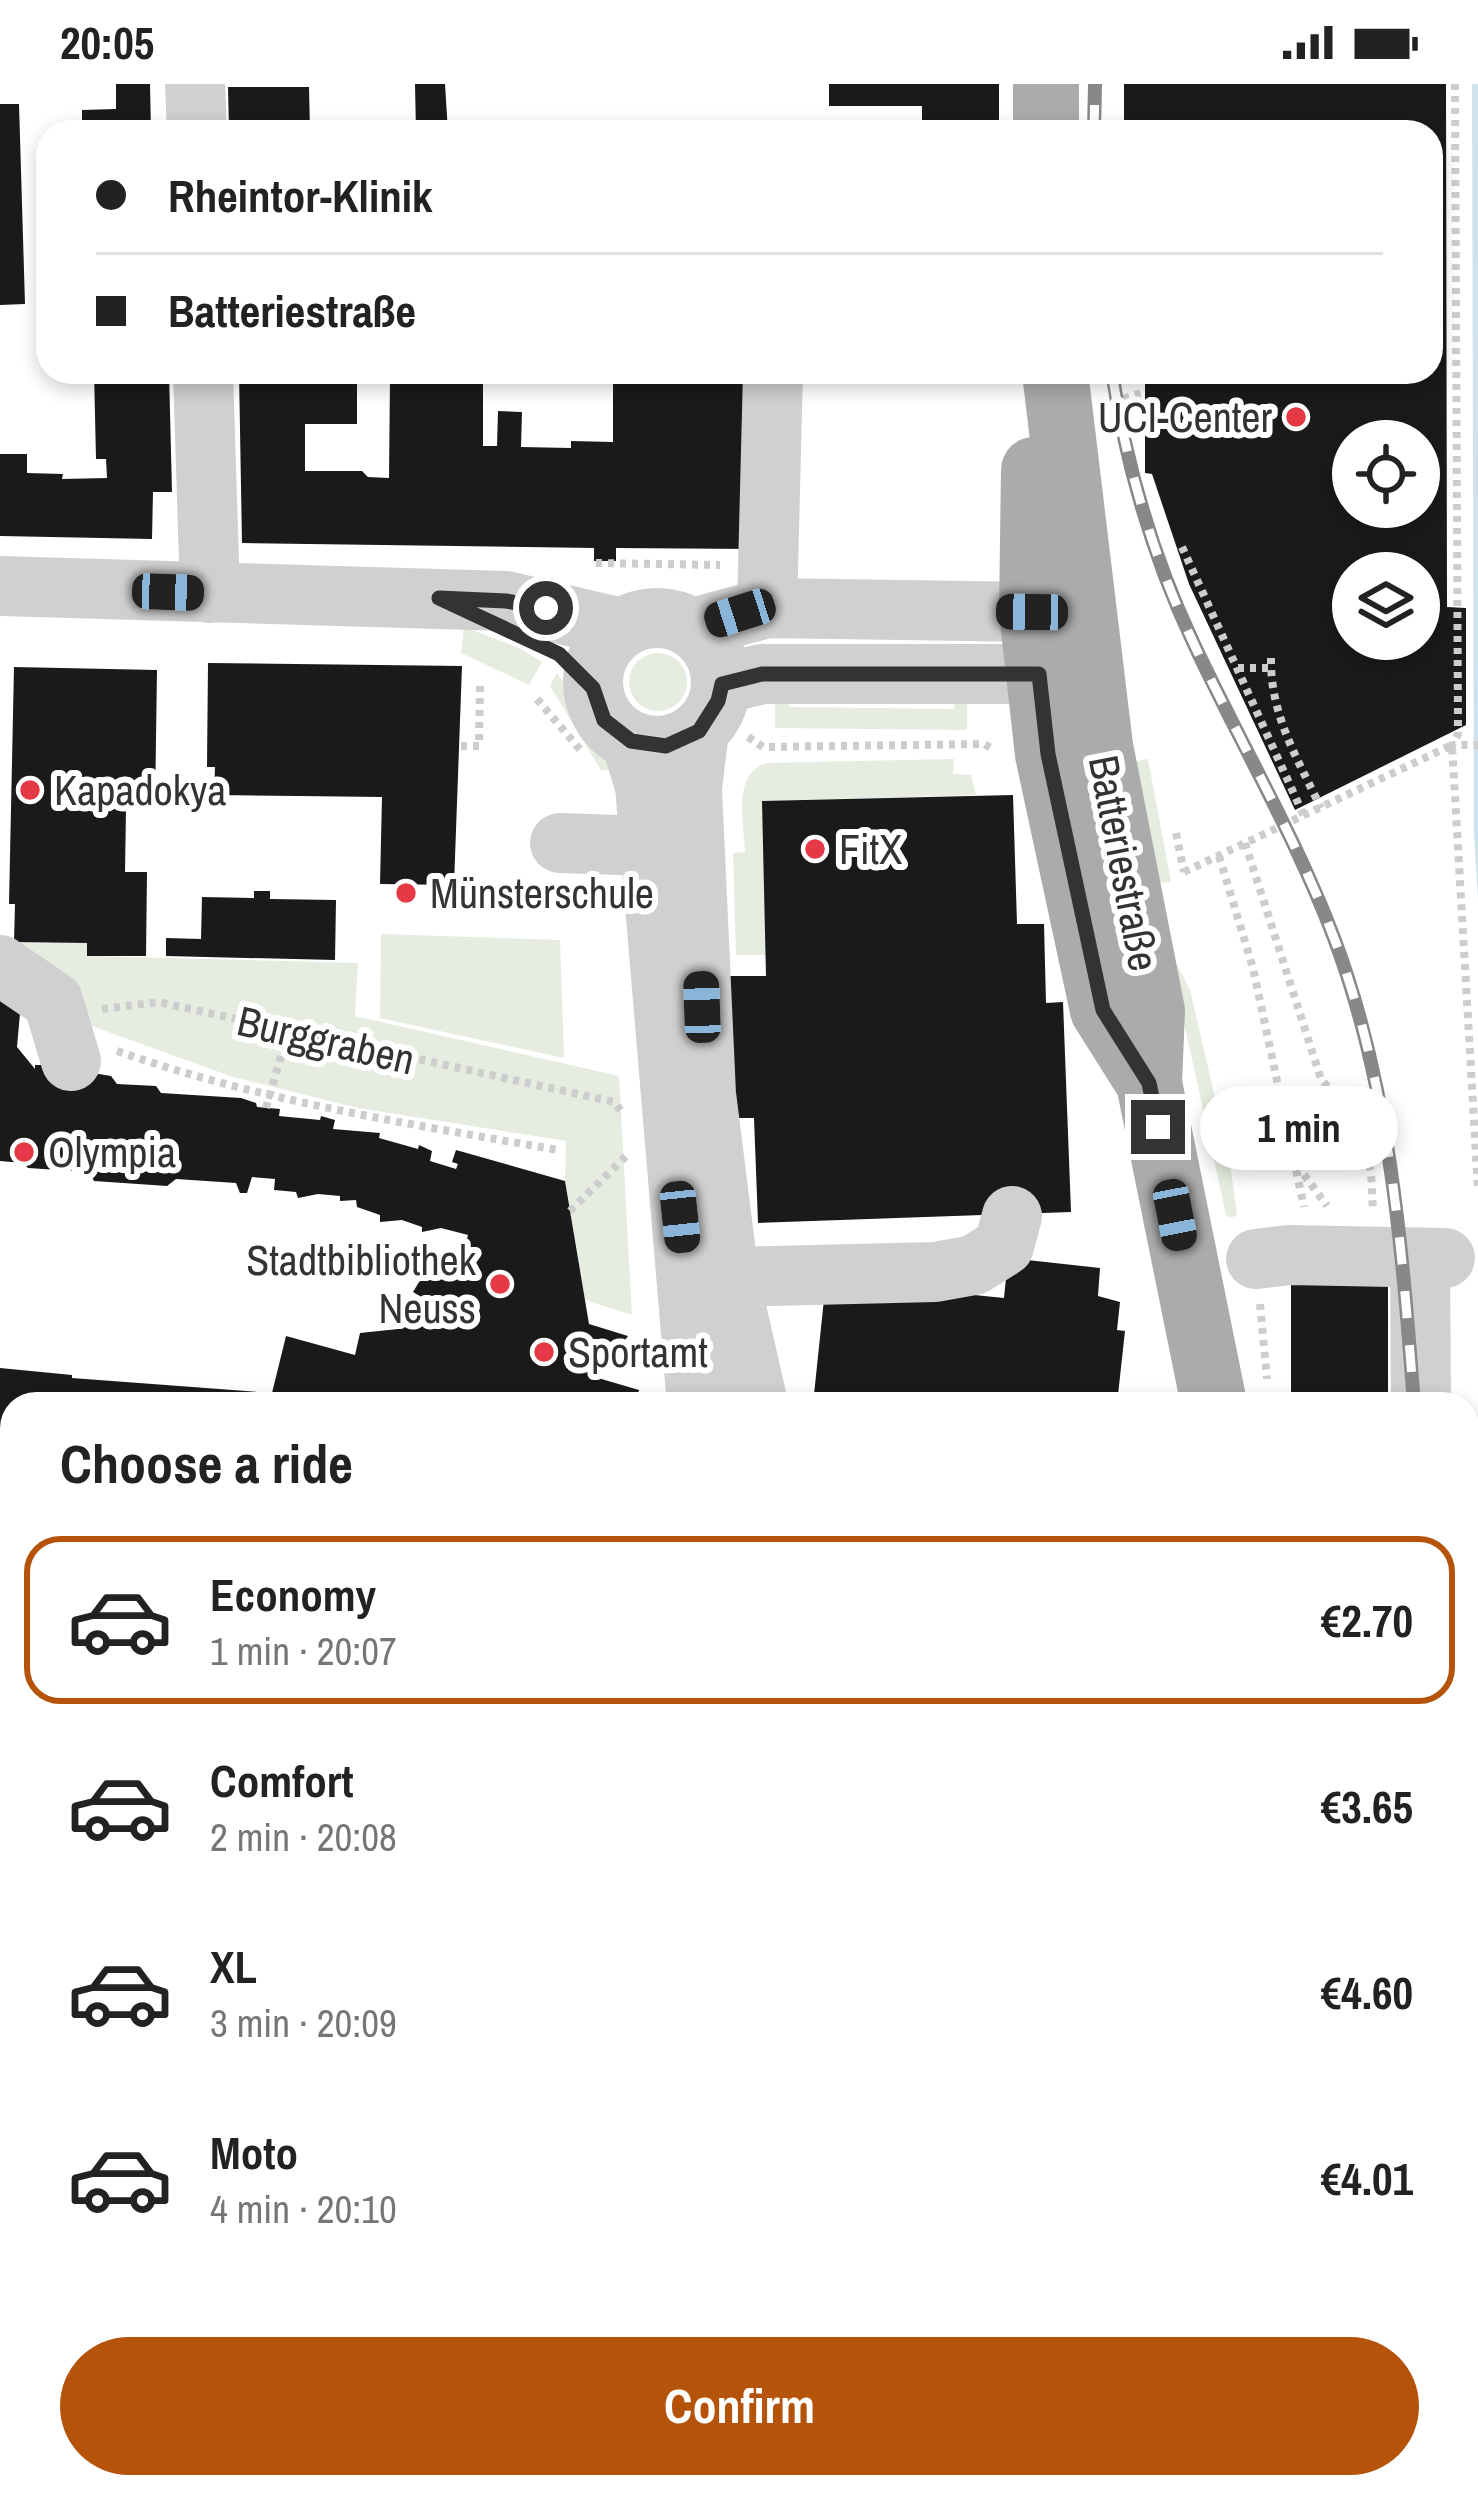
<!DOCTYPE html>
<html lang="en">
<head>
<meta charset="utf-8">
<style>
	:root { --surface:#fff; --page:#f2f2f2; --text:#222; --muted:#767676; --line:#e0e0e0; --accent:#b45309 }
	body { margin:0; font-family:"Archivo Narrow",sans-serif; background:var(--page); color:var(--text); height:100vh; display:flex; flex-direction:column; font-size:45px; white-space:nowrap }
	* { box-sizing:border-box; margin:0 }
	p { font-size:39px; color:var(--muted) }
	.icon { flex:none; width:66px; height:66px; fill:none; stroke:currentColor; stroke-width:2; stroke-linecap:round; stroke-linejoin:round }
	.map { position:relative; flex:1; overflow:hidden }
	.side { position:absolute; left:0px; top:1308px; width:1479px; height:1107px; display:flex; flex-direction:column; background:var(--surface); border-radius:36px 36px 0 0; box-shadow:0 6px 18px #0003 }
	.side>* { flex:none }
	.guide { position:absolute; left:36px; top:36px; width:1407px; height:264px; border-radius:36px; box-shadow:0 6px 18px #0003; display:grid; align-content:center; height:264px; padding:0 60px; background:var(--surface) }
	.tools { position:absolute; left:1332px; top:336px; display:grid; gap:24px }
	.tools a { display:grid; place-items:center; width:108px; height:108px; border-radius:50%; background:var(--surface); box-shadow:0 6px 18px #0003; font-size:60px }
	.end { position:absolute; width:54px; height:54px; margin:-27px; border:15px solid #333; background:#fff; box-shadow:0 0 0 6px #fff }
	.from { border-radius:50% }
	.bubble { position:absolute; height:84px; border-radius:42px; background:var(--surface); box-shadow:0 6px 18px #0003; font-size:39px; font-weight:700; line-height:84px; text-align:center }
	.car { position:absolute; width:36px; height:72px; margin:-36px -18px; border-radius:15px; box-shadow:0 0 9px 3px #0007; background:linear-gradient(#222 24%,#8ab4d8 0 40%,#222 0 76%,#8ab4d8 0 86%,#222 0) }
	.guide b { display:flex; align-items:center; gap:42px; height:114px; font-size:45px }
	.guide b+b { border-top:3px solid var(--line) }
	.guide i { width:30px; height:30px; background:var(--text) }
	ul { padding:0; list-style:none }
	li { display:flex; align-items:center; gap:36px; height:168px; margin:0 24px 18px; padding:0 36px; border:6px solid transparent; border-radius:36px }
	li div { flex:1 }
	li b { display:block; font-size:45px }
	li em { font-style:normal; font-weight:700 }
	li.current { border-color:var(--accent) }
	li>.icon { width:108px; height:108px; stroke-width:1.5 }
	h2 { padding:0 60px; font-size:54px; line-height:144px }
	.button { display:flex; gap:24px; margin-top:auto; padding:24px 60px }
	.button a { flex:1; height:138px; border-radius:72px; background:var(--accent); color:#fff; font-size:48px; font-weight:700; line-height:138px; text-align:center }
	.status { display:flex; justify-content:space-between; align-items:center; height:84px; padding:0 60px; background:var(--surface); direction:ltr }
	.status svg { height:33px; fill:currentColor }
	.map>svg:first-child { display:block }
	.green { fill:#e6ecdf }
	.water { fill:#cfe2ee }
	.building { fill:#1a1a1a; fill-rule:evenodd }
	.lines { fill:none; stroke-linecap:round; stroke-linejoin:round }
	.path { stroke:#cdcdcd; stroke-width:8; stroke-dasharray:6 6; stroke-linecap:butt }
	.minor { stroke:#d0d0d0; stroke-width:60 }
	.major { stroke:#ababab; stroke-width:66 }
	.rail-casing { stroke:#888; stroke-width:14 }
	.rail { stroke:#fff; stroke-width:9; stroke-dasharray:27; stroke-linecap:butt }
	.path-bridge { stroke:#cdcdcd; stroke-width:8; stroke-dasharray:6 6; stroke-linecap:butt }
	.route { stroke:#333; stroke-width:15 }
	.poi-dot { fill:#e63946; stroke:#fff; stroke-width:4.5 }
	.labels { text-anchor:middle; stroke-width:12; stroke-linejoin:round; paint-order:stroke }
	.poi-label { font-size:42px; fill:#333; stroke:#fff; text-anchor:start }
	.street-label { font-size:42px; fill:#333; stroke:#fff }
</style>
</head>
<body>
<div class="status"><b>20:05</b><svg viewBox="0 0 49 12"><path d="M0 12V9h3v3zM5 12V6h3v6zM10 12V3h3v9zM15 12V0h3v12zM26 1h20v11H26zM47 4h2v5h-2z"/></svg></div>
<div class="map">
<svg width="1478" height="2414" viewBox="0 0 1478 2414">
	<rect width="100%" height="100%" fill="#fff"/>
	<path class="green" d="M464,543L519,564L542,578L529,601L461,569Z
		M629 598a29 29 0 1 1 58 0a29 29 0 1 1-58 0Z
		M557,589L618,686H601L550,602Z
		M775,611H788L789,623L954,625L955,613H967V646L775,644Z
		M954,675L953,690L971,691L976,711L763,717L766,871H736L733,769L745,768C744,738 732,692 765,679Z
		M1148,675L1171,798L1154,799L1130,678Z
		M381,850L560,856L564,974L380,934Z
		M14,858L87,859L88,872L358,879L355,932L619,992L632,1231L585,1216L565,1097L566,1057L358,1024L233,993L75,936Z
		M1171,879H1176L1190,906L1230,1078L1237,1131L1231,1134L1226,1131Z"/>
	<path class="water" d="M1472,0H1478V815L1474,751Z"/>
	<path class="building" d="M116,0H150L151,48H82V26L116,25Z
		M415,0H445L448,48H416Z
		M829,0H999V48H922V22H829Z
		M1124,0H1446L1447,523L1466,524V641L1295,726L1189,500L1152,390L1145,389V288H1431V48H1124ZM1353,357H1419V423H1353ZM1353,489H1419V555H1353Z
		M228,3H309L310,48H229Z
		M0,20H19L25,220L0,221Z
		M94,288H169L172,408H153L152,455L0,452V370H27V389L63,390L62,395L107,394L106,375H96Z
		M239,288H304V293L357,294V340H305V387H362L368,393L389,394L390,294L422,295V288H521V298L483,297V362H497L498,327L522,328L521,363L571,364V357L613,358V298L755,300L753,465L616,464V477H594V464L242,459Z
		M208,579L462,582L454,801L380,800L382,713L214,711L215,683H207Z
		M14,583L157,586L155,724H126L125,788H147L146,872H87V859L14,858L15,820H9Z
		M1013,711L1017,840H1044L1046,919L1063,918L1071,1128L758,1139L754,1034H734L729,892H766L762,717Z
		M254,807H270V815L336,816L335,876L166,872V854L201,855L202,813L254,814Z
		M0,906L21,918L17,963L35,985V981H44L111,992L117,1000L156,1002L161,1009L241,1014L256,1019L257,1023L280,1025L279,1032L320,1036L321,1032L335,1036L333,1045L380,1049L379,1054L418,1065L419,1061L432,1067L430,1077L456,1085L458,1080L452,1078L456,1066L565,1097L589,1240L628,1252L610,1277L604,1275L598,1294L639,1306L636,1320H12V1355L0,1354V1284L72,1291V1294L272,1309L286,1252L355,1271L360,1249L398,1245L401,1238L409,1242L426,1216L413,1208L422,1193L459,1183L468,1151L441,1144L422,1148V1143L402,1136L380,1138V1131L357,1123L356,1116L340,1117V1112L318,1110L298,1114L296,1108L274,1106L275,1095L252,1093L247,1109H240L236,1099L176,1095L167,1102L94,1097L89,1088L28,1084L23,1079L0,1077Z
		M1008,1174L1100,1184L1098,1212L1120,1218L1117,1246L1125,1247L1117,1320H813L826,1196L1004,1214Z
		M1291,1200H1388V1320H1291Z
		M0,1472L12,1474V1753L0,1752Z
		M0,1834L12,1839V1963L0,1962Z
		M0,2049H12V2198H0Z
		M12,2289V2363L0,2364V2290Z
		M55,2403H157L159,2414H1L0,2406Z
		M427,2403H486L483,2414H424Z
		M546,2403H600L598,2414H543Z
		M678,2403H730L731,2414H679Z
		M1017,2403H1129L1134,2414H1014Z
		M1301,2403H1389V2414H1301Z"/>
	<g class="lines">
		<path class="path" d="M1455,0L1458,650L1452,661H1478
			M1112,318L1145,308
			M1182,463L1304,732
			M596,479L720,481
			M1271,574C1270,630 1297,674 1321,724
			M1238,584H1271
			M537,615L582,668
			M748,653L763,663L984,660L993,665
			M461,662H479L480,602
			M1176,749L1184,788
			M1245,759L1321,995L1353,1032L1363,1058L1371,1088L1373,1127
			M1219,772L1253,884L1304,1123
			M1184,788L1452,661L1478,1105
			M102,925L159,918L614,1018L622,1028
			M117,967C260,1017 410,1040 558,1066
			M1297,1081L1327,1122
			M570,1127L627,1071
			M1260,1220L1267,1295
			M885,2414L912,2411L919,2414"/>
		<path class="minor" d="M195,0L197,48
			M203,288L210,509
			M0,502L506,517L621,544
			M767,524L773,288
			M593 598a64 64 0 1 1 128 0a64 64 0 1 1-128 0Z
			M693,544L767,524L1032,528L1089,559L1039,590H762L721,600
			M699,647L692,704L706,1010L729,1193L758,1320
			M631,657L645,702L697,1320
			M560,759L649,762
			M0,881L53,917L71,977
			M1420,1174L1421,1320
			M1256,1175L1289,1171L1445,1174
			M694,1176L729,1193L935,1188L974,1181L1004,1162L1012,1132
			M0,1421L12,1422
			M0,1814L12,1815
			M0,2023H12
			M0,2246H12
			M754,2403L756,2414
			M1421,2403V2414
			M510,2414L513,2403
			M1175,2414L1187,2403"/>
		<path class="major" d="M1046,48V0
			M1055,288L1100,662L1152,927L1149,999L1214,1320
			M1034,386L1032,528L1048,670L1103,926L1149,999
			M1253,2403L1254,2414"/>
		<g class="rail-casing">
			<path id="rail" d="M1094,48L1095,0
				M1112,288C1126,380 1153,473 1193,558C1239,657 1295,751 1334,854C1390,1002 1402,1164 1414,1320
				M1435,2403V2414"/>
		</g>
		<use href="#rail" class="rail"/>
		<path class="path-bridge" d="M266,1024L288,948"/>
	</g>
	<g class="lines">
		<path class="route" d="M546,524L506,517L439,514L559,570L593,604L604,636L631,657L666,662L699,647L718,617L722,600L762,590H1039L1048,670L1103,926L1149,999L1158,1043"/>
	</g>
	<g class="poi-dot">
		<circle cx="1296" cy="333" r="12"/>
		<circle cx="30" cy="706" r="12"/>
		<circle cx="815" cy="765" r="12"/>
		<circle cx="406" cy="809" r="12"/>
		<circle cx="24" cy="1068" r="12"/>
		<circle cx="500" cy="1200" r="12"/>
		<circle cx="544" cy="1268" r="12"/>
	</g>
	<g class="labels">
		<g class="poi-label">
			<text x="1272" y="348" text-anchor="end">UCI-Center</text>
			<text x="54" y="721">Kapadokya</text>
			<text x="839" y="780">FitX</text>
			<text x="430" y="824">Münsterschule</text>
			<text x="48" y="1083">Olympia</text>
			<text x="476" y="1191" text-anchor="end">Stadtbibliothek<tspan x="476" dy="48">Neuss</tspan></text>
			<text x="568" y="1283">Sportamt</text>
		</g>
		<g class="street-label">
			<text transform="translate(1124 779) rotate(79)" y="15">Batteriestraße</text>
			<text transform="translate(326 956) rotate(13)" y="15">Burggraben</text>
		</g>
	</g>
</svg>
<div class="tools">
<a><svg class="icon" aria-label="locate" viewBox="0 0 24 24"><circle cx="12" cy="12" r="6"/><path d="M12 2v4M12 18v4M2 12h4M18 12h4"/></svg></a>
<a><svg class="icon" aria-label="layers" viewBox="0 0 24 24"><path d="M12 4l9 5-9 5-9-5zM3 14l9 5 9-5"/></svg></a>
</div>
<i class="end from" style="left:546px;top:524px"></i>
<i class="end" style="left:1158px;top:1043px"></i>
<div class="bubble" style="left:1200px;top:1002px;width:198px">1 min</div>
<i class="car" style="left:168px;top:508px;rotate:92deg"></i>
<i class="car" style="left:1032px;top:528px;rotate:271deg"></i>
<i class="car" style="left:740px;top:529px;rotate:252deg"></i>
<i class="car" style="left:702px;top:923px;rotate:358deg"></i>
<i class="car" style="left:1175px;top:1131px;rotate:169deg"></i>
<i class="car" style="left:680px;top:1133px;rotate:174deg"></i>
<div class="guide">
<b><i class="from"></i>Rheintor-Klinik</b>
<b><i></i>Batteriestraße</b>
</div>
<section class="side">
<h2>Choose a ride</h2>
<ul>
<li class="current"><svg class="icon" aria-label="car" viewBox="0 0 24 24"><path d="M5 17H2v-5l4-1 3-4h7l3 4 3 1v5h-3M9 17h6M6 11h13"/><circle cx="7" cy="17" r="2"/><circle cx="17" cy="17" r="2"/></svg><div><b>Economy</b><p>1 min · 20:07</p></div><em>€2.70</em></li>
<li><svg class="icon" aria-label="car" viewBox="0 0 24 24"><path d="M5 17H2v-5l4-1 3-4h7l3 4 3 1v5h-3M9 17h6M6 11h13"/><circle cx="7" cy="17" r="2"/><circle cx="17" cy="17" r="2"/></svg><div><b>Comfort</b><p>2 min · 20:08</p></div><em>€3.65</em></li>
<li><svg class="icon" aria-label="car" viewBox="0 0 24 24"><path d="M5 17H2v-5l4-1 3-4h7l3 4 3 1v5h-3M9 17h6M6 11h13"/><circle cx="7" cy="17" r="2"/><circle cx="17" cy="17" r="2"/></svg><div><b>XL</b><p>3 min · 20:09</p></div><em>€4.60</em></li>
<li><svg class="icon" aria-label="car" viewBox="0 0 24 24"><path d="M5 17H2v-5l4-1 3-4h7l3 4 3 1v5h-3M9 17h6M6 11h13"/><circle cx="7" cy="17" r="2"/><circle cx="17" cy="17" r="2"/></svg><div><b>Moto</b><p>4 min · 20:10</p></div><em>€4.01</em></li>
</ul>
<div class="button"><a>Confirm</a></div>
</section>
</div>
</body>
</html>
